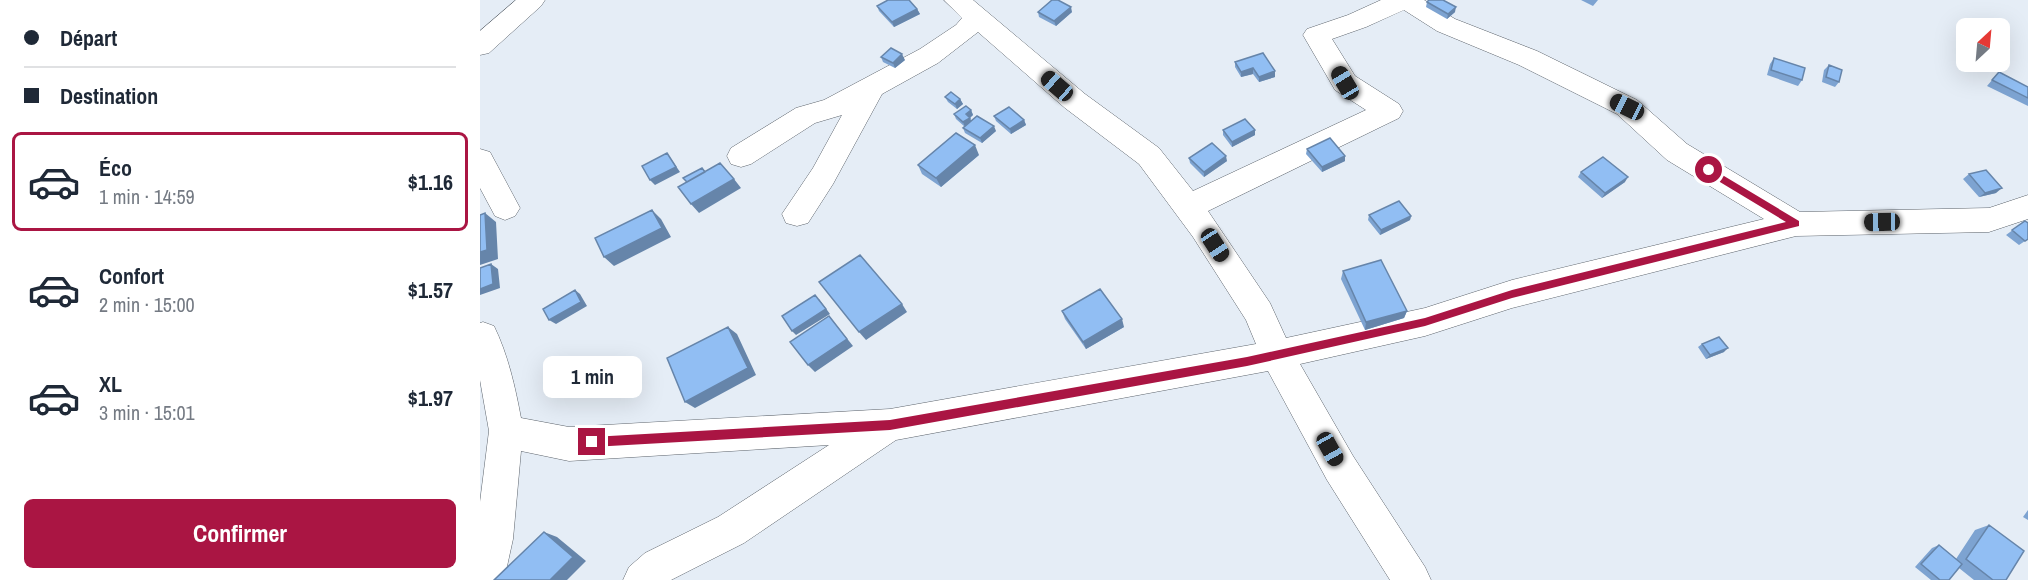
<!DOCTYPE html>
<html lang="fr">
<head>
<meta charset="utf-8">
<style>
	:root { --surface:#fff; --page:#f2f2f3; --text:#1f2937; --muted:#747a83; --line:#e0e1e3; --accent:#aa1543 }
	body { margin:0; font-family:"Archivo Narrow",sans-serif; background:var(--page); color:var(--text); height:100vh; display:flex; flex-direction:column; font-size:22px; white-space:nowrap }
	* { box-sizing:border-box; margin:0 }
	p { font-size:20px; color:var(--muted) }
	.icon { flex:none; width:33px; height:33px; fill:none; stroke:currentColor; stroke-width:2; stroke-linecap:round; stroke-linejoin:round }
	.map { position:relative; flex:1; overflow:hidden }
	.details { display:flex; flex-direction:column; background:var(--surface); width:480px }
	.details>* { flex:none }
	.banner { display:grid; align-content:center; height:132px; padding:0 24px; background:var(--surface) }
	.needle { width:39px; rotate:26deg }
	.tools { position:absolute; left:1476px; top:18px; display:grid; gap:12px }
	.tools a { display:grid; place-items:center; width:54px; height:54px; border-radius:9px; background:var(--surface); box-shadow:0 6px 24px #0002; font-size:30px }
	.end { position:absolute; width:27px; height:27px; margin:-14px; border:8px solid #aa1543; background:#fff; box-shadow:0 0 0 3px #fff }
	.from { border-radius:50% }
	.bubble { position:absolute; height:42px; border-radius:9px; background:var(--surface); box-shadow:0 6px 24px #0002; font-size:20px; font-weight:700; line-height:42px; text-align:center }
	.car { position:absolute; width:18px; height:36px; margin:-18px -9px; border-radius:8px; box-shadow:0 0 4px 2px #0007; background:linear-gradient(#222 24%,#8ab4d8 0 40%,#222 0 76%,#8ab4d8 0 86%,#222 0) }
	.banner b { display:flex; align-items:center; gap:21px; height:57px; font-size:22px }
	.banner b+b { border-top:2px solid var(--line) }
	.banner i { width:15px; height:15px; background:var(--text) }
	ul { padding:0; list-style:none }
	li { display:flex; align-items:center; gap:18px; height:99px; margin:0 12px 9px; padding:0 12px; border:3px solid transparent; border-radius:9px }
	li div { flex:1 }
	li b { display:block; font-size:22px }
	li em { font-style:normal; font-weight:700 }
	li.on { border-color:var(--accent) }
	li>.icon { width:54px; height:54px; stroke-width:1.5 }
	.button { display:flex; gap:12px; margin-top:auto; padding:12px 24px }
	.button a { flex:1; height:69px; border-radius:9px; background:var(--accent); color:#fff; font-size:24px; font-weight:700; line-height:69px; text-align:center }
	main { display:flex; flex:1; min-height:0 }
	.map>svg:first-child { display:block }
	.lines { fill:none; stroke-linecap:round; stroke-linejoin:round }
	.minor-casing { stroke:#5d646c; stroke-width:1 }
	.minor { fill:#fff; fill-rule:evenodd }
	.wall { fill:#7da3d1 }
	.shaded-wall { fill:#6685aa }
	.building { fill:#91bef3; stroke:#6685aa; stroke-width:1.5 }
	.route { fill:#aa1543 }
</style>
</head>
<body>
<main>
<section class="details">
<div class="banner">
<b><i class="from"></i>Départ</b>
<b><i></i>Destination</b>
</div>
<ul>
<li class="on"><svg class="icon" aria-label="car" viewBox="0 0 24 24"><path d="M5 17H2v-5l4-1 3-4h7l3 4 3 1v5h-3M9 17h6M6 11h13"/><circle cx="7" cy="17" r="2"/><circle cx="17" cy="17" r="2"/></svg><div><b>Éco</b><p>1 min · 14:59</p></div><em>$1.16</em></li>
<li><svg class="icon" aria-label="car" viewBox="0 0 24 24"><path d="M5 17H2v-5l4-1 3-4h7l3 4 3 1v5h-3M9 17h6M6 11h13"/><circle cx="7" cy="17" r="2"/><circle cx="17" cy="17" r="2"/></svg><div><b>Confort</b><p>2 min · 15:00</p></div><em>$1.57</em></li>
<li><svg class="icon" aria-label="car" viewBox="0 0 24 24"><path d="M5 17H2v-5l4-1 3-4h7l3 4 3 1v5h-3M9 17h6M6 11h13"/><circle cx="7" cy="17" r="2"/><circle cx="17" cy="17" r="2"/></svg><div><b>XL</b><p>3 min · 15:01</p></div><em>$1.97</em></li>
</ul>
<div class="button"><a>Confirmer</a></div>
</section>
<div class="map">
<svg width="1548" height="580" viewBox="0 0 1548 580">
	<rect width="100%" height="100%" fill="#e5edf6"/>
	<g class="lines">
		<g class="minor-casing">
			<path id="minor" d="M36,0H65L61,6L9,53L0,55V31Z
				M464,0H493L605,94L679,148L713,191L886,110L855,90L823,35L827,29L868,15L901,0H944L975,19L1057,51L1157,100L1207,144L1320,212L1509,208L1548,195V219L1509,232L1316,236L1032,308L945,336L820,364L873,456L945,567L951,580H910L847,480L788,371L416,440L264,543L191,580H143L149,567L165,553L238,517L349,445L89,461L41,451L33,539L24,580H0V502L9,431L0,380V323L3,322L14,326C28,355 35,386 41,418L89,427L410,409L776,344L766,320L713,237L659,164L585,108L498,32L458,63L402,94L353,184L328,223L317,226L306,223L302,214L333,168L362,115L335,123L271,164L261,167L251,164L247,156L251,148L316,108L344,100L440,49L476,25L482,18ZM924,10L957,31L1039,65L1137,114L1187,160L1284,219L1032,280L945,308L806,338L790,303L728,211L919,118L923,111L919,104L875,76L852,39L886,27Z
				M0,149L10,152L40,208L35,216L25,220L15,216L0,188Z"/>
		</g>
		<use href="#minor" class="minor"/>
	</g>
	<path class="wall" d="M1101,0H1118L1113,6Z
		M947,2L975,12L967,19L946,7Z
		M397,6L437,9L440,14L414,27L399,11Z
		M558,12H592L576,26L559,17Z
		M401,57L425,60L415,68L403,62Z
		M1294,58L1322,80L1318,86L1287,75L1290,64Z
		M755,62L795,77L779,82L773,74L761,77L755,67Z
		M1349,65L1359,82L1355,87L1342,82L1344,70Z
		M1519,72L1548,87V106L1507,86Z
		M465,97L480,99L483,104L477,109L468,102Z
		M491,110L493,115L490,118L491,121L516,131L502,143L485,133L483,128L485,127L476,119L474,114Z
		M514,116L544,120L546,125L531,134L516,121Z
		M743,130L775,135L752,147L743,135Z
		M827,149L865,156V161L842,172L826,154Z
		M499,155L461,187L442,174L438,165Z
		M709,158L747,161L724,177L710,163Z
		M1101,172L1145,182L1122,198L1098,177Z
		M1489,174L1516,193L1499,197L1483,179Z
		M889,215L931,216L930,220L900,235L888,220Z
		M1545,221L1548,239L1539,245L1526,235Z
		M863,271L927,311L924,318L885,330L861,279Z
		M582,311L644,327L606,349L585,319Z
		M1222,344L1244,352L1226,359L1218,347Z
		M1548,510V520L1543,517Z
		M1509,525L1526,580H1494L1479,568L1469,580H1451L1435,567L1452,548L1459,545L1476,559L1495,530Z"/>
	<path class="shaded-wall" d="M591,7L592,12L576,26L574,21Z
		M976,7L975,12L967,19L968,14Z
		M437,9L440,14L414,27L412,22Z
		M422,54L425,60L415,68L413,63Z
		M773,68V74L761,77V72Z
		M795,71V77L779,82V77Z
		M480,99L483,104L477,109L475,104Z
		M491,110L493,115L488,119L486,114Z
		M490,118L492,123L485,127L483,122Z
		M544,120L546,125L531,134L530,129Z
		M514,126L516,131L502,143L500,138Z
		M775,130V135L752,147V142Z
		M495,145L499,155L461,187L456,178Z
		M187,153L200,172L175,185L170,180Z
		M746,156L747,161L724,177V172Z
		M865,156V161L842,172V167Z
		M1148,177L1145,182L1122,198L1125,193Z
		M254,179L261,188L219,213L211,204Z
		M1522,188L1516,193L1499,197L1505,193Z
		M172,210L181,219L191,237L134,266L124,257Z
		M5,213L16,222L18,259L0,265V252Z
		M931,216L930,220L900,235L901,230Z
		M11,264L18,269L20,288L0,295V289Z
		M95,290L100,294L107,306L76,324L69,320Z
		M339,299L350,314L316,335L312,331Z
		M422,304L427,312L386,340L379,332Z
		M927,311L924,318L885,330L886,322Z
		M349,316L373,346L335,372L328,365Z
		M642,319L644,327L606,349L603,342Z
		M248,327L257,334L276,375L215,408L205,402Z
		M1248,348L1244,352L1226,359L1230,355Z
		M64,532L77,537L106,561L87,580H70Z"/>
	<path class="building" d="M408,0H429L437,9L412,22L397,6Z
		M572,0H578L591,7L574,21L558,12Z
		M949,0H963L976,7L968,14L947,2Z
		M1504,21L1519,28H1498Z
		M411,48L422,54L413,63L401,57Z
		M783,53L795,71L779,77L773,68L761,72L755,62Z
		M1294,58L1325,68L1322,80L1291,70Z
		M1349,65L1362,70L1359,82L1346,77Z
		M1519,72L1548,87V98L1512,80Z
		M471,92L480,99L475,104L465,97Z
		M486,106L491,110L486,114L490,118L483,122L474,114Z
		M529,107L544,120L530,129L514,116Z
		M497,116L514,126L500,138L483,128Z
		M765,119L775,130L752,142L743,130Z
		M476,133L495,145L456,178L438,165Z
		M850,138L865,156L842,167L827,149Z
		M732,143L746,156L724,172L709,158Z
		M187,153L196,167L170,180L162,166Z
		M1123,157L1148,177L1125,193L1101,172Z
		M240,163L254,179L211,204L198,187Z
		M222,168L225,172L207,182L203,178Z
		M1506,170L1522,188L1505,193L1489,174Z
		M919,201L931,216L901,230L889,215Z
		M172,210L182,228L124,257L115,238Z
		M5,213L7,250L0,252V215Z
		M1545,221L1548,223V239L1545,241L1532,230Z
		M380,255L422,304L379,332L339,282Z
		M901,260L927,311L886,322L863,271Z
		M11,264L13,284L0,289V268Z
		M620,289L642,319L603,342L582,311Z
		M95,290L101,302L69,320L63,309Z
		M335,295L346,309L312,331L302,316Z
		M349,316L367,339L328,365L310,342Z
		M248,327L268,368L205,402L187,358Z
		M1239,337L1248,348L1230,355L1222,344Z
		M1509,525L1544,551L1526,580H1513L1486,559Z
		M64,532L93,557L70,580H14Z
		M1459,545L1482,564L1469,580H1460L1441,564Z"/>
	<path class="route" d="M1229,167L1319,221V226L1032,298L945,326L767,366L410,430L112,447L107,442L112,437L410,420L767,357L945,318L1032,290L1306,222L1225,173V168Z"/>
</svg>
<div class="tools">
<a><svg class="needle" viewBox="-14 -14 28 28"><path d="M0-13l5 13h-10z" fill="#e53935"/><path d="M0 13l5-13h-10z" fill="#747a83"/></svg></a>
</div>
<i class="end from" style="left:1229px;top:170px"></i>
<i class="end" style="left:112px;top:442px"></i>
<div class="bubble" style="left:63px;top:356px;width:99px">1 min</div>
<i class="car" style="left:865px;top:83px;rotate:329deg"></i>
<i class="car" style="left:577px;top:86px;rotate:311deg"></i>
<i class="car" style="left:1147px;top:107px;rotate:296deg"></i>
<i class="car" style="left:1402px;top:222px;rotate:269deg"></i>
<i class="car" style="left:735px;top:245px;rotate:147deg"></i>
<i class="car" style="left:850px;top:449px;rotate:151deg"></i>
</div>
</main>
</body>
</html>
